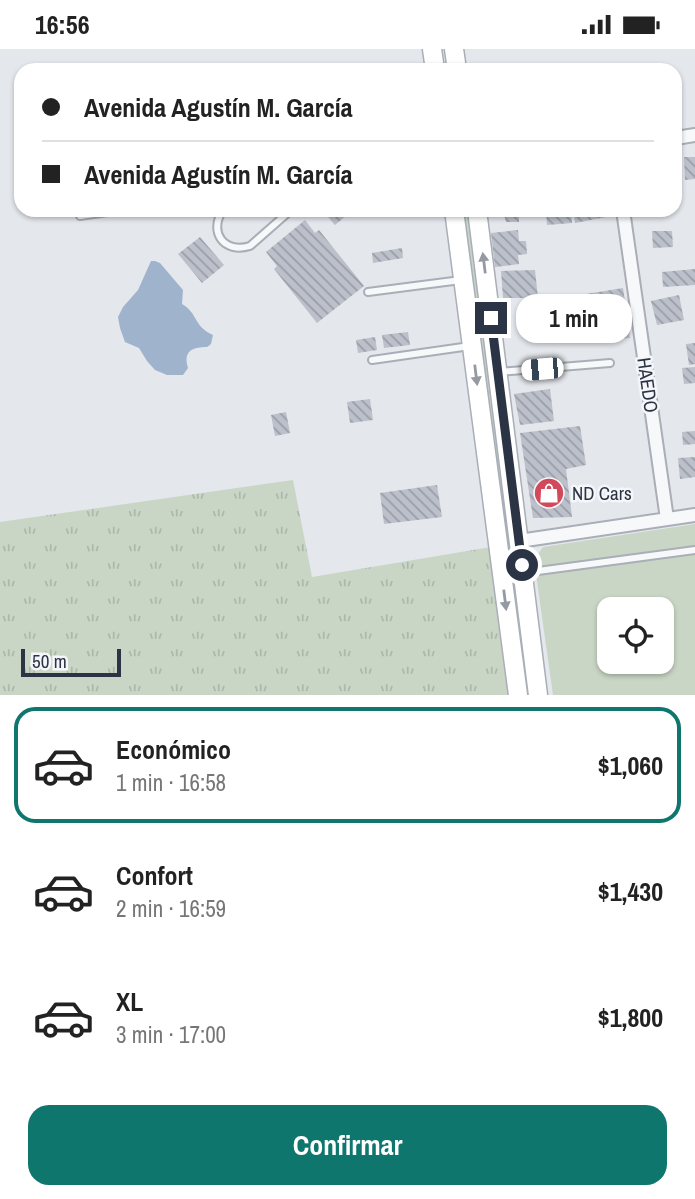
<!DOCTYPE html>
<html lang="es">
<head>
<meta charset="utf-8">
<style>
	:root { --surface:#fff; --page:#f6f6f6; --text:#222; --muted:#767676; --line:#e0e0e0; --accent:#0f766e }
	body { margin:0; font-family:"Archivo Narrow",sans-serif; background:var(--page); color:var(--text); height:100vh; display:flex; flex-direction:column; font-size:26px; white-space:nowrap }
	* { box-sizing:border-box; margin:0 }
	p { font-size:23px; color:var(--muted) }
	.icon { flex:none; width:38px; height:38px; fill:none; stroke:currentColor; stroke-width:2; stroke-linecap:round; stroke-linejoin:round }
	.map { position:relative; height:646px; overflow:hidden }
	.panel { display:flex; flex-direction:column; background:var(--surface); flex:1 }
	.panel>* { flex:none }
	.guide { position:absolute; left:14px; top:14px; width:668px; height:154px; border-radius:21px; box-shadow:0 2px 5px #0004; display:grid; align-content:center; height:154px; padding:0 28px; background:var(--surface) }
	.tools { position:absolute; left:597px; top:548px; display:grid; gap:14px }
	.tools a { display:grid; place-items:center; width:77px; height:77px; border-radius:14px; background:var(--surface); box-shadow:0 2px 5px #0004; font-size:35px }
	.scale { position:absolute; left:21px; bottom:18px; width:100px; box-sizing:border-box; padding-left:7px; border:4px solid #2b3445; border-top:0; font-size:19px; line-height:24px; white-space:nowrap; color:#2b3445; -webkit-text-stroke:5px #f4f6f9; paint-order:stroke }
	.end { position:absolute; width:32px; height:32px; margin:-16px; border:9px solid #2b3445; background:#fff; box-shadow:0 0 0 4px #fff }
	.from { border-radius:50% }
	.bubble { position:absolute; height:49px; border-radius:21px; background:var(--surface); box-shadow:0 2px 5px #0004; font-size:23px; font-weight:700; line-height:49px; text-align:center }
	.car { position:absolute; width:21px; height:42px; margin:-21px -10px; border-radius:9px; box-shadow:0 0 5px 2px #0007; background:linear-gradient(#fff 24%,#345 0 40%,#fff 0 76%,#345 0 86%,#fff 0) }
	.guide b { display:flex; align-items:center; gap:24px; height:66px; font-size:26px }
	.guide b+b { border-top:2px solid var(--line) }
	.guide i { width:18px; height:18px; background:var(--text) }
	ul { padding:12px 0 0; list-style:none }
	li { display:flex; align-items:center; gap:21px; height:116px; margin:0 14px 10px; padding:0 14px; border:4px solid transparent; border-radius:21px }
	li div { flex:1 }
	li b { display:block; font-size:26px }
	li em { font-style:normal; font-weight:700 }
	li.selected { border-color:var(--accent) }
	li>.icon { width:63px; height:63px; stroke-width:1.5 }
	.button { display:flex; gap:14px; margin-top:auto; padding:14px 28px }
	.button a { flex:1; height:80px; border-radius:21px; background:var(--accent); color:#fff; font-size:28px; font-weight:700; line-height:80px; text-align:center }
	.status { display:flex; justify-content:space-between; align-items:center; height:49px; padding:0 35px; background:var(--surface); direction:ltr }
	.status svg { height:19px; fill:currentColor }
	.map>svg:first-child { display:block }
	.grass { fill:url(#grass-tufts) }
	.park { fill:#c9d6c5; fill-rule:evenodd }
	.water { fill:#9fb4cc }
	.building { fill:url(#building-back-hatch) }
	.lines { fill:none; stroke-linecap:round; stroke-linejoin:round }
	.lane-casing { stroke:#a9aeb7; stroke-width:10 }
	.street-casing { stroke:#a9aeb7; stroke-width:16 }
	.secondary-casing { stroke:#a9aeb7; stroke-width:21 }
	.lane { stroke:#f7f8fa; stroke-width:6 }
	.street { stroke:#f7f8fa; stroke-width:12 }
	.secondary { stroke:#fff; stroke-width:18 }
	.oneway { fill:#959aa2 }
	.route { stroke:#2b3445; stroke-width:9 }
	.labels { text-anchor:middle; stroke-width:5; stroke-linejoin:round; paint-order:stroke }
	.street-label { font-size:19px; fill:#2b3445; stroke:#f4f6f9 }
	.poi-label { font-size:19px; fill:#2b3445; stroke:#f4f6f9; text-anchor:start }
</style>
</head>
<body>
<div class="status"><b>16:56</b><svg viewBox="0 0 49 12"><path d="M0 12V9h3v3zM5 12V6h3v6zM10 12V3h3v9zM15 12V0h3v12zM26 1h20v11H26zM47 4h2v5h-2z"/></svg></div>
<div class="map">
<svg width="695" height="646" viewBox="0 0 695 646">
	<defs>
		<pattern id="grass-tufts" width="24" height="20" patternUnits="userSpaceOnUse" patternTransform="scale(1.75)"><rect width="24" height="20" fill="#c9d6c5"/><path d="M3 7l-1-3M5 7V3M7 7l1-3M15 17l-1-3M17 17v-4M19 17l1-3" fill="none" stroke="#adb8ab"/></pattern>
		<pattern id="building-back-hatch" width="6" height="6" patternUnits="userSpaceOnUse" patternTransform="scale(1.75)"><rect width="6" height="6" fill="#bbc0ca"/><path d="M-1 5l2 2M0 0l6 6M5-1l2 2" fill="none" stroke="#989da6"/></pattern>
	</defs>
	<rect width="100%" height="100%" fill="#e4e7ec"/>
	<path class="grass" d="M461,161H467L531,646H525Z
		M293,431L312,528L491,498L511,646H0V473Z"/>
	<path class="park" d="M695,475V646H553L534,511L543,498ZM609,560H662V612H609Z"/>
	<path class="water" d="M151,212H155L160,214L183,241L182,255C198,264 193,277 213,286L211,295L207,298C192,298 183,302 188,319L183,326H167L155,321L147,312L139,299L125,293L120,279L118,268L123,258L138,241Z"/>
	<path class="building" d="M606,15L607,21H573V19Z
		M684,108H695V130L685,131Z
		M322,161H353L335,176Z
		M503,161H519V173H506Z
		M546,161H571L572,174L547,176Z
		M573,161H610L611,167L575,174Z
		M305,171L315,184L319,181L364,237L317,274L274,220L277,217L266,203Z
		M518,181L519,192H526L527,205L518,206L519,215L495,218L491,184Z
		M652,182H672L673,198L653,199Z
		M200,188L224,216L202,234L178,205Z
		M402,199L403,209L373,214L372,204Z
		M695,220V236L663,238L662,223Z
		M535,221L538,249H503L501,222Z
		M623,239L630,289L595,290L580,246Z
		M679,246L684,271L657,276L651,252Z
		M408,283L410,296L384,299L382,286Z
		M375,288L377,301L358,304L356,291Z
		M695,294V315L689,316L686,295Z
		M695,318V334L684,335L682,319Z
		M550,340L554,372L520,376L514,345Z
		M370,350L373,371L350,374L347,353Z
		M286,363L290,384L275,387L271,366Z
		M580,377L586,416L566,420L572,468L533,469L520,384Z
		M695,382V395L683,396L682,383Z
		M695,408V428L680,430L678,409Z
		M437,436L442,468L384,475L380,444Z"/>
	<g class="lines">
		<g class="lane-casing">
			<path id="lane" d="M223,161C208,183 224,205 250,197L291,161
				M80,167L121,161
				M368,243L461,231
				M372,311L470,297
				M499,323L610,314
				M523,524L695,501"/>
		</g>
		<g class="street-casing">
			<path id="street" d="M676,89L695,86
				M623,161L667,470
				M519,492L695,466"/>
		</g>
		<g class="secondary-casing">
			<path id="secondary" d="M432,0L435,21
				M454,0L457,21
				M454,161L518,646
				M477,161L538,646"/>
		</g>
		<use href="#lane" class="lane"/>
		<use href="#street" class="street"/>
		<use href="#secondary" class="secondary"/>
	</g>
	<defs><path id="oneway-solid" d="M-6-.8H1V-3.2L6.5 0L1 3.2V.8H-6Z" transform="scale(1.75)"/></defs>
	<g class="oneway">
		<use href="#oneway-solid" transform="translate(484 214) rotate(-97)"/>
		<use href="#oneway-solid" transform="translate(476 326) rotate(83)"/>
		<use href="#oneway-solid" transform="translate(505 551) rotate(83)"/>
	</g>
	<g class="lines">
		<path class="route" d="M491,269L522,516"/>
	</g>
	<defs>
		<g id="shop-disc" transform="scale(1.575)"><circle r="9.5" fill="#d1495b" stroke="#f4f6f9"/><path d="M-5-2.5h2.3a2.7 3.5 0 0 1 5.4 0H5L5.5 6h-11ZM-1.5-2.5h3a1.5 2.3 0 0 0-3 0Z" fill="#fff"/></g>
	</defs>
	<g fill-rule="evenodd">
		<use href="#shop-disc" x="549" y="444"/>
	</g>
	<g class="labels">
		<g class="street-label">
			<text transform="translate(648 336) rotate(82)" y="7">HAEDO</text>
		</g>
		<g class="poi-label">
			<text x="572" y="451">ND Cars</text>
		</g>
	</g>
</svg>
<div class="tools">
<a><svg class="icon" aria-label="locate" viewBox="0 0 24 24"><circle cx="12" cy="12" r="6"/><path d="M12 2v4M12 18v4M2 12h4M18 12h4"/></svg></a>
</div>
<div class="scale">50 m</div>
<i class="end from" style="left:522px;top:516px"></i>
<i class="end" style="left:491px;top:269px"></i>
<div class="bubble" style="left:516px;top:245px;width:116px">1 min</div>
<i class="car" style="left:542px;top:320px;rotate:265deg"></i>
<div class="guide">
<b><i class="from"></i>Avenida Agustín M. García</b>
<b><i></i>Avenida Agustín M. García</b>
</div>
</div>
<section class="panel">
<ul>
<li class="selected"><svg class="icon" aria-label="car" viewBox="0 0 24 24"><path d="M5 17H2v-5l4-1 3-4h7l3 4 3 1v5h-3M9 17h6M6 11h13"/><circle cx="7" cy="17" r="2"/><circle cx="17" cy="17" r="2"/></svg><div><b>Económico</b><p>1 min · 16:58</p></div><em>$1,060</em></li>
<li><svg class="icon" aria-label="car" viewBox="0 0 24 24"><path d="M5 17H2v-5l4-1 3-4h7l3 4 3 1v5h-3M9 17h6M6 11h13"/><circle cx="7" cy="17" r="2"/><circle cx="17" cy="17" r="2"/></svg><div><b>Confort</b><p>2 min · 16:59</p></div><em>$1,430</em></li>
<li><svg class="icon" aria-label="car" viewBox="0 0 24 24"><path d="M5 17H2v-5l4-1 3-4h7l3 4 3 1v5h-3M9 17h6M6 11h13"/><circle cx="7" cy="17" r="2"/><circle cx="17" cy="17" r="2"/></svg><div><b>XL</b><p>3 min · 17:00</p></div><em>$1,800</em></li>
</ul>
<div class="button"><a>Confirmar</a></div>
</section>
</body>
</html>
